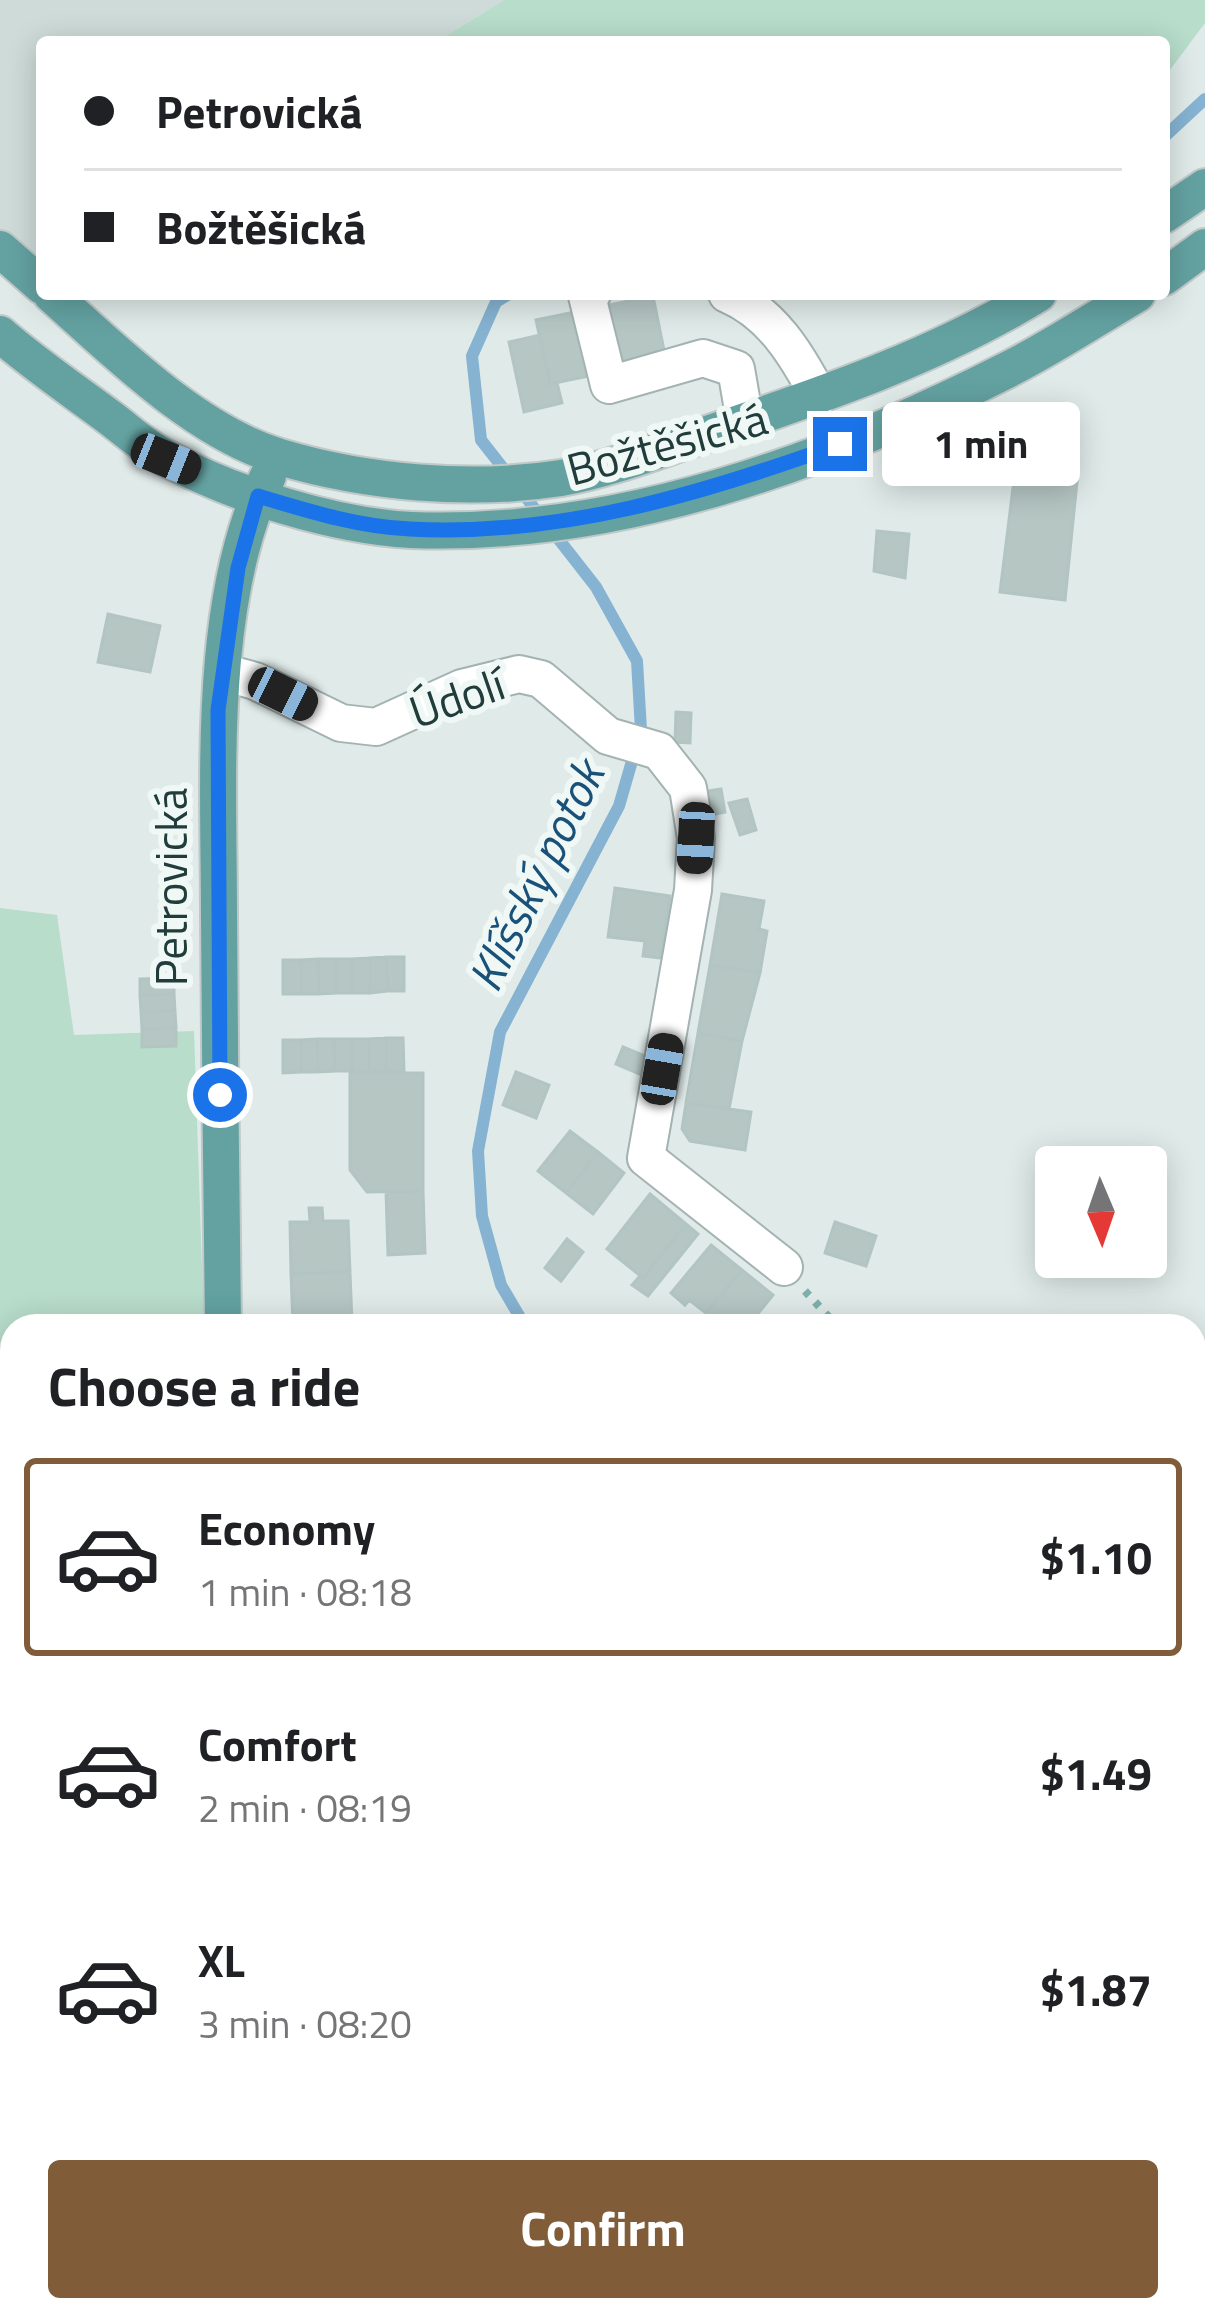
<!DOCTYPE html>
<html lang="en">
<head>
<meta charset="utf-8">
<style>
	:root { --surface:#fff; --page:#f6f6f6; --text:#202124; --muted:#757577; --line:#e0e0e0; --accent:#805c39 }
	body { margin:0; font-family:"Titillium Web",sans-serif; background:var(--page); color:var(--text); height:100vh; display:flex; flex-direction:column; font-size:45px; white-space:nowrap }
	* { box-sizing:border-box; margin:0 }
	p { font-size:39px; color:var(--muted) }
	.icon { flex:none; width:66px; height:66px; fill:none; stroke:currentColor; stroke-width:2; stroke-linecap:round; stroke-linejoin:round }
	.map { position:relative; flex:1; overflow:hidden }
	.side { position:absolute; left:0px; top:1314px; width:1206px; height:1008px; display:flex; flex-direction:column; background:var(--surface); border-radius:36px 36px 0 0; box-shadow:0 6px 30px #0003 }
	.side>* { flex:none }
	.hud { position:absolute; left:36px; top:36px; width:1134px; height:264px; border-radius:12px; box-shadow:0 6px 30px #0003; display:grid; align-content:center; height:264px; padding:0 48px; background:var(--surface) }
	.needle { width:78px; rotate:178deg }
	.fabs { position:absolute; left:1035px; top:1146px; display:grid; gap:24px }
	.fabs a { display:grid; place-items:center; width:132px; height:132px; border-radius:12px; background:var(--surface); box-shadow:0 6px 30px #0003; font-size:60px }
	.end { position:absolute; width:54px; height:54px; margin:-27px; border:15px solid #1a73e8; background:#fff; box-shadow:0 0 0 6px #fff }
	.from { border-radius:50% }
	.bubble { position:absolute; height:84px; border-radius:12px; background:var(--surface); box-shadow:0 6px 30px #0003; font-size:39px; font-weight:700; line-height:84px; text-align:center }
	.car { position:absolute; width:36px; height:72px; margin:-36px -18px; border-radius:15px; box-shadow:0 0 9px 3px #0007; background:linear-gradient(#222 24%,#8ab4d8 0 40%,#222 0 76%,#8ab4d8 0 86%,#222 0) }
	.hud b { display:flex; align-items:center; gap:42px; height:114px; font-size:45px }
	.hud b+b { border-top:3px solid var(--line) }
	.hud i { width:30px; height:30px; background:var(--text) }
	ul { padding:0; list-style:none }
	li { display:flex; align-items:center; gap:36px; height:198px; margin:0 24px 18px; padding:0 24px; border:6px solid transparent; border-radius:12px }
	li div { flex:1 }
	li b { display:block; font-size:45px }
	li em { font-style:normal; font-weight:700 }
	li.selected { border-color:var(--accent) }
	li>.icon { width:108px; height:108px; stroke-width:1.5 }
	h2 { padding:0 48px; font-size:54px; line-height:144px }
	.cta { display:flex; gap:24px; margin-top:auto; padding:24px 48px }
	.cta a { flex:1; height:138px; border-radius:12px; background:var(--accent); color:#fff; font-size:48px; font-weight:700; line-height:138px; text-align:center }
	.map>svg:first-child { display:block }
	.built { fill:#cedbd8 }
	.green { fill:#b8ddcb }
	.lines { fill:none; stroke-linecap:round; stroke-linejoin:round }
	.stream { stroke:#86b3d2; stroke-width:12 }
	.building { fill:#b5c6c3; stroke:#b2c5c2; stroke-width:3 }
	.minor-casing { stroke:#a3b3b1; stroke-width:40 }
	.major-casing { stroke:#c1c8c8; stroke-width:40 }
	.path { stroke:#7fb0ac; stroke-width:8; stroke-dasharray:6 9; stroke-linecap:butt }
	.minor { stroke:#fff; stroke-width:36 }
	.major { stroke:#63a2a1; stroke-width:36 }
	.route { stroke:#1a73e8; stroke-width:15 }
	.labels { text-anchor:middle; stroke-width:12; stroke-linejoin:round; paint-order:stroke }
	.street-label { font-size:45px; fill:#203c3b; stroke:#f0f8f6 }
	.water-label { font-size:48px; font-style:italic; fill:#195179; stroke:#f0f8f6 }
</style>
</head>
<body>
<div class="map">
<svg width="1205" height="2322" viewBox="0 0 1205 2322">
	<rect width="100%" height="100%" fill="#e0ebe9"/>
	<path class="built" d="M0,0H504L436,42H42V273L0,234Z"/>
	<path class="green" d="M504,0H1205V23L1164,78V42H436Z
		M0,908L57,915L74,1035L194,1031L204,1326H12V2032L0,2023Z"/>
	<g class="lines">
		<path class="stream" d="M1164,137L1205,99
			M509,294L496,302L472,356L481,440L596,587L637,661L641,730L619,806L500,1032L478,1151L482,1216L501,1285L525,1326
			M0,2046L12,2057"/>
	</g>
	<path class="building" d="M653,296L666,360L550,384L536,320Z
		M540,335L550,384L557,383L562,403L524,412L509,342Z
		M1016,464L1078,472L1065,600L1000,592Z
		M877,531L909,534L905,578L874,571Z
		M108,614L160,626L150,672L98,662Z
		M676,712L691,713L690,743L675,742Z
		M721,789L725,812L706,816L702,792Z
		M747,799L756,830L740,835L729,803Z
		M615,888L670,896L661,958L643,956L645,941L608,937Z
		M722,894L764,901L759,929L767,931L760,973L710,965Z
		M386,957H404V991H388Z
		M386,957L388,991L370,993V958Z
		M370,958V993H353L352,959Z
		M318,959H335L336,993L319,994Z
		M318,959L319,994H301V960Z
		M335,959H352L353,993H336Z
		M283,960H301V994H283Z
		M710,965L760,973L742,1041L698,1033Z
		M174,978V994L140,995V979Z
		M174,994L175,1011L141,1012L140,995Z
		M175,1011L176,1028L142,1029L141,1012Z
		M176,1028V1046L142,1047V1029Z
		M698,1033L742,1041L729,1109L686,1103Z
		M386,1038H403L404,1071H386Z
		M386,1038V1071H369V1039Z
		M317,1039L318,1072H301V1040Z
		M317,1039H334L335,1071L318,1072Z
		M334,1039H351L352,1071H335Z
		M351,1039H369V1071H352Z
		M283,1040H301V1072L283,1073Z
		M623,1047L650,1058L644,1076L616,1064Z
		M516,1072L549,1085L536,1118L503,1105Z
		M350,1073H423V1191L367,1192L350,1170Z
		M686,1103L751,1112L745,1150L690,1141L682,1129Z
		M570,1131L598,1152L566,1193L538,1171Z
		M598,1152L624,1173L593,1214L566,1193Z
		M386,1191H423L425,1253L388,1255Z
		M650,1194L686,1224L643,1278L607,1249Z
		M309,1208H322L323,1221H348L350,1272L291,1274L290,1222H310Z
		M835,1222L876,1236L866,1266L825,1253Z
		M686,1224L698,1234L648,1296L632,1285L640,1276L643,1278Z
		M567,1239L583,1252L561,1281L545,1268Z
		M711,1245L742,1270L706,1313L689,1300L685,1305L671,1293Z
		M742,1270L773,1295L748,1326H721L706,1313Z
		M350,1272L352,1323L293,1326L291,1274Z
		M0,2232L12,2236V2285L0,2284Z
		M858,2310H907L913,2322H862Z"/>
	<g class="lines">
		<g class="minor-casing">
			<path id="minor" d="M592,294L587,296L609,385L703,358L736,369L745,421
				M727,294C772,313 797,355 819,397
				M222,672L255,681L341,723L376,727L462,688L519,674L541,679L608,736L659,751L688,788L696,838L693,890L646,1158L784,1267
				M0,2199L12,2200"/>
		</g>
		<g class="major-casing">
			<path id="major" d="M1164,215L1205,187
				M0,249L42,286
				M1164,277L1205,247
				M51,294C116,352 196,432 280,457C367,483 471,492 561,478C612,469 661,449 710,433C822,395 937,356 1038,294
				M0,334C34,364 73,390 109,417C128,431 147,449 168,459C235,495 335,526 411,530C619,538 829,461 1011,368C1054,346 1095,319 1137,294
				M223,1326C221,1189 220,1053 219,916C219,781 207,599 268,476
				M203,2322L204,2310"/>
		</g>
		<path class="path" d="M805,1291L837,1326
			M1194,1696L1205,1704
			M262,2310L276,2322"/>
		<use href="#minor" class="minor"/>
		<use href="#major" class="major"/>
	</g>
	<g class="lines">
		<path class="route" d="M220,1095L218,710L238,568L258,496C308,511 359,527 410,529C559,537 702,494 840,444"/>
	</g>
	<g class="labels">
		<g class="street-label">
			<text transform="translate(667 444) rotate(-15)" y="16">Božtěšická</text>
			<text transform="translate(457 698) rotate(-19)" y="16">Údolí</text>
			<text transform="translate(171 887) rotate(-90)" y="16">Petrovická</text>
		</g>
		<g class="water-label">
			<text transform="translate(536 876) rotate(-64)" y="17">Klíšský potok</text>
		</g>
	</g>
</svg>
<div class="fabs">
<a><svg class="needle" viewBox="-14 -14 28 28"><path d="M0-13l5 13h-10z" fill="#e53935"/><path d="M0 13l5-13h-10z" fill="#757577"/></svg></a>
</div>
<i class="end from" style="left:220px;top:1095px"></i>
<i class="end" style="left:840px;top:444px"></i>
<div class="bubble" style="left:882px;top:402px;width:198px">1 min</div>
<i class="car" style="left:166px;top:459px;rotate:112deg"></i>
<i class="car" style="left:283px;top:694px;rotate:116deg"></i>
<i class="car" style="left:696px;top:838px;rotate:183deg"></i>
<i class="car" style="left:662px;top:1069px;rotate:10deg"></i>
<div class="hud">
<b><i class="from"></i>Petrovická</b>
<b><i></i>Božtěšická</b>
</div>
<section class="side">
<h2>Choose a ride</h2>
<ul>
<li class="selected"><svg class="icon" aria-label="car" viewBox="0 0 24 24"><path d="M5 17H2v-5l4-1 3-4h7l3 4 3 1v5h-3M9 17h6M6 11h13"/><circle cx="7" cy="17" r="2"/><circle cx="17" cy="17" r="2"/></svg><div><b>Economy</b><p>1 min · 08:18</p></div><em>$1.10</em></li>
<li><svg class="icon" aria-label="car" viewBox="0 0 24 24"><path d="M5 17H2v-5l4-1 3-4h7l3 4 3 1v5h-3M9 17h6M6 11h13"/><circle cx="7" cy="17" r="2"/><circle cx="17" cy="17" r="2"/></svg><div><b>Comfort</b><p>2 min · 08:19</p></div><em>$1.49</em></li>
<li><svg class="icon" aria-label="car" viewBox="0 0 24 24"><path d="M5 17H2v-5l4-1 3-4h7l3 4 3 1v5h-3M9 17h6M6 11h13"/><circle cx="7" cy="17" r="2"/><circle cx="17" cy="17" r="2"/></svg><div><b>XL</b><p>3 min · 08:20</p></div><em>$1.87</em></li>
</ul>
<div class="cta"><a>Confirm</a></div>
</section>
</div>
</body>
</html>
